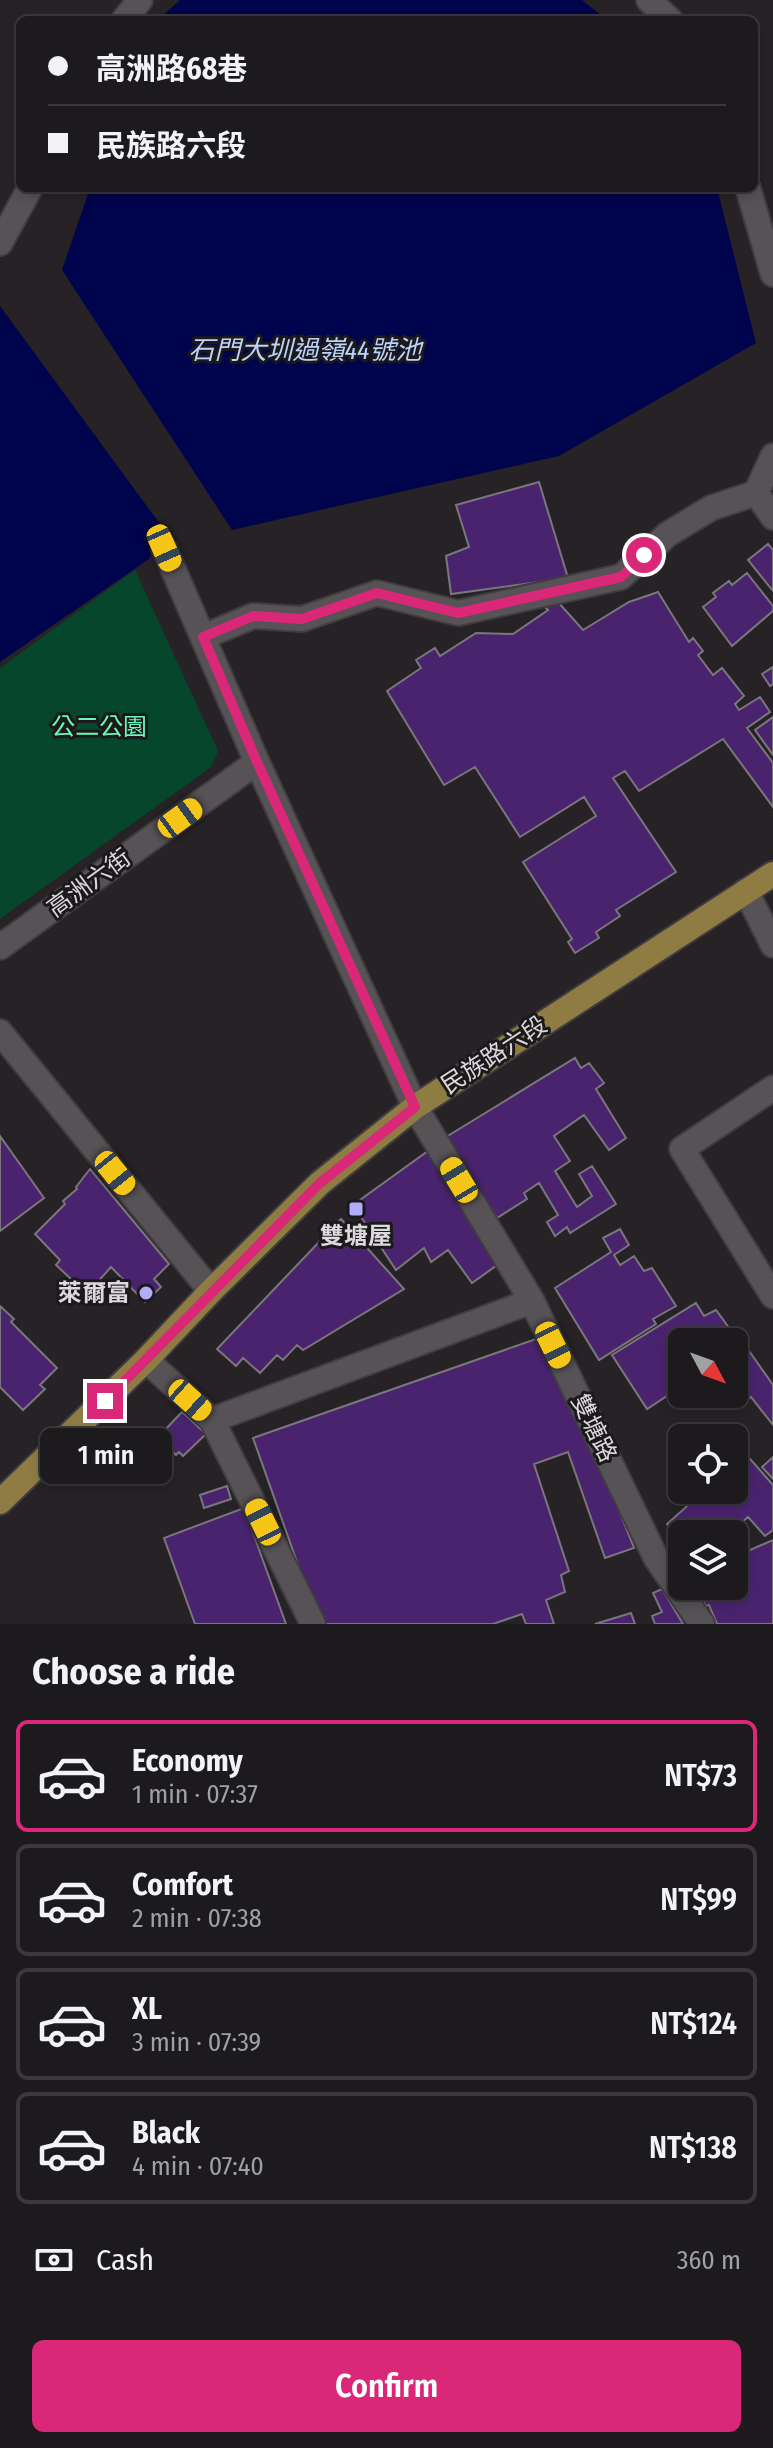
<!DOCTYPE html>
<html lang="en">
<head>
<meta charset="utf-8">
<style>
	:root { --surface:#1c1a1c; --page:#292729; --text:#f1f3f6; --muted:#a0a1a3; --line:#3a383b; --accent:#db2777 }
	body { margin:0; font-family:"Fira Sans Condensed","Noto Sans TC",sans-serif; background:var(--page); color:var(--text); height:100vh; display:flex; flex-direction:column; font-size:30px; white-space:nowrap }
	* { box-sizing:border-box; margin:0 }
	p { font-size:26px; color:var(--muted) }
	.icon { flex:none; width:44px; height:44px; fill:none; stroke:currentColor; stroke-width:2; stroke-linecap:round; stroke-linejoin:round }
	.map { position:relative; height:1624px; overflow:hidden }
	.panel { display:flex; flex-direction:column; background:var(--surface); flex:1 }
	.panel>* { flex:none }
	.top-card { position:absolute; left:16px; top:16px; width:742px; height:176px; border-radius:12px; box-shadow:0 4px 12px #0003,0 0 0 2px var(--line); display:grid; align-content:center; height:176px; padding:0 32px; background:var(--surface) }
	.needle { width:52px; rotate:131deg }
	.buttons { position:absolute; left:668px; top:1328px; display:grid; gap:16px }
	.buttons a { display:grid; place-items:center; width:80px; height:80px; border-radius:12px; background:var(--surface); box-shadow:0 4px 12px #0003,0 0 0 2px var(--line); font-size:40px }
	.end { position:absolute; width:36px; height:36px; margin:-18px; border:10px solid #db2777; background:#fff; box-shadow:0 0 0 4px #fff }
	.from { border-radius:50% }
	.bubble { position:absolute; height:56px; border-radius:12px; background:var(--surface); box-shadow:0 4px 12px #0003,0 0 0 2px var(--line); font-size:26px; font-weight:600; line-height:56px; text-align:center }
	.car { position:absolute; width:24px; height:48px; margin:-24px -12px; border-radius:10px; box-shadow:0 0 6px 2px #0007; background:linear-gradient(#f5c518 24%,#345 0 40%,#f5c518 0 76%,#345 0 86%,#f5c518 0) }
	.top-card b { display:flex; align-items:center; gap:28px; height:76px; font-size:30px }
	.top-card b+b { border-top:2px solid var(--line) }
	.top-card i { width:20px; height:20px; background:var(--text) }
	ul { padding:0; list-style:none }
	li { display:flex; align-items:center; gap:24px; height:112px; margin:0 16px 12px; padding:0 16px; border:4px solid var(--line); border-radius:12px }
	li div { flex:1 }
	li b { display:block; font-size:30px }
	li em { font-style:normal; font-weight:600 }
	li.active { border-color:var(--accent) }
	li>.icon { width:72px; height:72px; stroke-width:1.5 }
	h2 { padding:0 32px; font-size:36px; line-height:96px }
	.pay { display:flex; align-items:center; gap:20px; height:88px; padding:0 32px; font-size:30px }
	.pay p { margin-inline-start:auto }
	.primary-button { display:flex; gap:16px; margin-top:auto; padding:16px 32px }
	.primary-button a { flex:1; height:92px; border-radius:12px; background:var(--accent); color:#fff; font-size:32px; font-weight:600; line-height:92px; text-align:center }
	.map>svg:first-child { display:block }
	.green { fill:#06462d }
	.water { fill:#00044c }
	.building { fill:#4a236e; stroke:#79777c; stroke-width:2 }
	.lines { fill:none; stroke-linecap:round; stroke-linejoin:round }
	.minor-casing { stroke:#403d40; stroke-width:28 }
	.major-casing { stroke:#403d40; stroke-width:28 }
	.minor { stroke:#565256; stroke-width:24 }
	.major { stroke:#8e7c43; stroke-width:24 }
	.route { stroke:#db2777; stroke-width:10 }
	.poi-dot { fill:#b0aefa; stroke:#1c191c; stroke-width:3 }
	.labels { text-anchor:middle; stroke-width:6; stroke-linejoin:round; paint-order:stroke }
	.park-label { font-size:24px; fill:#68f8b6; stroke:#1c191c }
	.street-label { font-size:24px; fill:#dcd9dc; stroke:#1c191c }
	.poi-label { font-size:24px; font-weight:bold; fill:#dcd9dc; stroke:#1c191c }
	.water-label { font-size:26px; font-style:italic; fill:#bcd2fb; stroke:#1c191c }
</style>
</head>
<body>
<div class="map">
<svg width="773" height="1624" viewBox="0 0 773 1624">
	<rect width="100%" height="100%" fill="#262226"/>
	<path class="green" d="M135,570L218,751L211,767L0,919V668Z"/>
	<path class="water" d="M180,0H582L607,20H158Z
		M90,188H717L756,343L559,456L232,530L62,270Z
		M0,306L160,524L149,559L0,662Z"/>
	<path class="building" d="M539,482L568,578L451,594L446,556L469,547L456,505Z
		M768,544L773,550V591L748,560Z
		M747,573L773,606V611L732,646L703,607L716,597L713,593L729,581L732,585Z
		M658,592L689,642L693,638L703,651L698,655L713,675L722,668L744,696L735,704L739,710L760,697L770,712L747,728L773,763V807L723,739L639,791L625,771L613,778L676,872L616,910L620,916L596,932L599,938L575,953L568,942L572,939L523,862L596,816L584,797L520,837L475,767L444,785L387,691L421,668L416,660L435,648L440,656L476,633L513,634L548,610L545,607L551,602H558L583,630L629,602Z
		M773,667V684L770,686L762,674Z
		M773,717V755L755,730Z
		M575,1058L581,1068L589,1063L604,1083L596,1089L626,1138L609,1150L584,1115L554,1136L570,1161L555,1171L577,1207L592,1196L579,1174L592,1166L616,1204L570,1233L567,1227L555,1236L547,1222L558,1215L539,1183L524,1193L527,1199L497,1218L446,1137Z
		M0,1136L44,1198L0,1231Z
		M428,1151L500,1263L472,1283L448,1250L431,1262L424,1248L396,1270L353,1205Z
		M90,1169L169,1264L154,1279L161,1287L145,1302L111,1267L87,1294L56,1265L60,1260L35,1234L65,1204L63,1201L77,1189L76,1187Z
		M341,1219L404,1289L303,1350L297,1345L283,1360L277,1355L260,1373L243,1358L236,1366L217,1349Z
		M620,1229L629,1245L614,1255L620,1265L634,1256L644,1271L652,1268L676,1306L653,1319L656,1324L599,1360L555,1288L611,1252L603,1238Z
		M696,1303L704,1316L716,1310L735,1336L724,1342H682V1386L647,1409L612,1355Z
		M0,1306L14,1319L11,1322L57,1368L40,1385L45,1389L23,1410L0,1387Z
		M536,1339L602,1467L634,1548L605,1558L568,1452L534,1464L569,1571L561,1575L565,1592L546,1600L554,1624H526L522,1614L493,1624H319L253,1438Z
		M745,1345L773,1385V1425L751,1397L739,1406L730,1394H734V1353Z
		M182,1412L206,1434L183,1456L179,1452L176,1455L161,1441L164,1437L161,1434Z
		M744,1452L773,1485V1530L765,1536L748,1517L729,1534H682V1542L667,1524L705,1490H734V1459Z
		M773,1457V1479L762,1467Z
		M227,1486L231,1499L204,1508L200,1495Z
		M244,1508L286,1624H195L164,1538Z
		M773,1540V1624H717L709,1605L705,1606L700,1586H734V1557Z
		M662,1589L683,1624H655L652,1616L662,1612L653,1593Z
		M631,1613L635,1624H595Z"/>
	<g class="lines">
		<g class="minor-casing">
			<path id="minor" d="M649,0L670,20
				M124,20L140,0
				M748,188L773,274
				M0,243L30,188
				M756,493L773,517
				M164,548L257,762L415,1107L532,1301L656,1558L702,1624
				M203,637L253,616L302,619L377,593L458,613L621,577L668,534L711,508L756,493L773,456
				M746,891L773,945
				M0,947L257,762
				M0,1032L211,1291
				M773,1088L682,1149L773,1296
				M146,1360L212,1420L313,1624
				M212,1420L532,1301"/>
		</g>
		<g class="major-casing">
			<path id="major" d="M0,1502L146,1360L211,1291L320,1183L415,1107L773,874"/>
		</g>
		<use href="#minor" class="minor"/>
		<use href="#major" class="major"/>
	</g>
	<g class="lines">
		<path class="route" d="M105,1401L320,1183L415,1107L257,762L203,637L253,616L302,619L377,593L458,613L621,577L644,555"/>
	</g>
	<g class="poi-dot">
		<rect x="348" y="1201" width="16" height="16" rx="4"/>
		<circle cx="146" cy="1293" r="8"/>
	</g>
	<g class="labels">
		<g class="park-label">
			<text x="99" y="735">公二公園</text>
		</g>
		<g class="street-label">
			<text transform="translate(89 883) rotate(-36)" y="8">高洲六街</text>
			<text transform="translate(494 1055) rotate(-33)" y="8">民族路六段</text>
			<text transform="translate(594 1428) rotate(64)" y="8">雙塘路</text>
		</g>
		<g class="poi-label">
			<text x="356" y="1244">雙塘屋</text>
			<text x="130" y="1301" text-anchor="end">萊爾富</text>
		</g>
		<g class="water-label">
			<text x="305" y="359">石門大圳過嶺44號池</text>
		</g>
	</g>
</svg>
<div class="buttons">
<a><svg class="needle" viewBox="-14 -14 28 28"><path d="M0-13l5 13h-10z" fill="#e53935"/><path d="M0 13l5-13h-10z" fill="#a0a1a3"/></svg></a>
<a><svg class="icon" aria-label="locate" viewBox="0 0 24 24"><circle cx="12" cy="12" r="6"/><path d="M12 2v4M12 18v4M2 12h4M18 12h4"/></svg></a>
<a><svg class="icon" aria-label="layers" viewBox="0 0 24 24"><path d="M12 4l9 5-9 5-9-5zM3 14l9 5 9-5"/></svg></a>
</div>
<i class="end from" style="left:644px;top:555px"></i>
<i class="end" style="left:105px;top:1401px"></i>
<div class="bubble" style="left:40px;top:1428px;width:132px">1 min</div>
<i class="car" style="left:164px;top:548px;rotate:156deg"></i>
<i class="car" style="left:180px;top:818px;rotate:54deg"></i>
<i class="car" style="left:115px;top:1173px;rotate:141deg"></i>
<i class="car" style="left:459px;top:1180px;rotate:329deg"></i>
<i class="car" style="left:553px;top:1345px;rotate:154deg"></i>
<i class="car" style="left:190px;top:1400px;rotate:132deg"></i>
<i class="car" style="left:263px;top:1522px;rotate:334deg"></i>
<div class="top-card">
<b><i class="from"></i>高洲路68巷</b>
<b><i></i>民族路六段</b>
</div>
</div>
<section class="panel">
<h2>Choose a ride</h2>
<ul>
<li class="active"><svg class="icon" aria-label="car" viewBox="0 0 24 24"><path d="M5 17H2v-5l4-1 3-4h7l3 4 3 1v5h-3M9 17h6M6 11h13"/><circle cx="7" cy="17" r="2"/><circle cx="17" cy="17" r="2"/></svg><div><b>Economy</b><p>1 min · 07:37</p></div><em>NT$73</em></li>
<li><svg class="icon" aria-label="car" viewBox="0 0 24 24"><path d="M5 17H2v-5l4-1 3-4h7l3 4 3 1v5h-3M9 17h6M6 11h13"/><circle cx="7" cy="17" r="2"/><circle cx="17" cy="17" r="2"/></svg><div><b>Comfort</b><p>2 min · 07:38</p></div><em>NT$99</em></li>
<li><svg class="icon" aria-label="car" viewBox="0 0 24 24"><path d="M5 17H2v-5l4-1 3-4h7l3 4 3 1v5h-3M9 17h6M6 11h13"/><circle cx="7" cy="17" r="2"/><circle cx="17" cy="17" r="2"/></svg><div><b>XL</b><p>3 min · 07:39</p></div><em>NT$124</em></li>
<li><svg class="icon" aria-label="car" viewBox="0 0 24 24"><path d="M5 17H2v-5l4-1 3-4h7l3 4 3 1v5h-3M9 17h6M6 11h13"/><circle cx="7" cy="17" r="2"/><circle cx="17" cy="17" r="2"/></svg><div><b>Black</b><p>4 min · 07:40</p></div><em>NT$138</em></li>
</ul>
<div class="pay"><svg class="icon" aria-label="cash" viewBox="0 0 24 24"><path d="M3 7h18v10H3z"/><circle cx="12" cy="12" r="2"/></svg>Cash<p>360 m</p></div>
<div class="primary-button"><a>Confirm</a></div>
</section>
</body>
</html>
